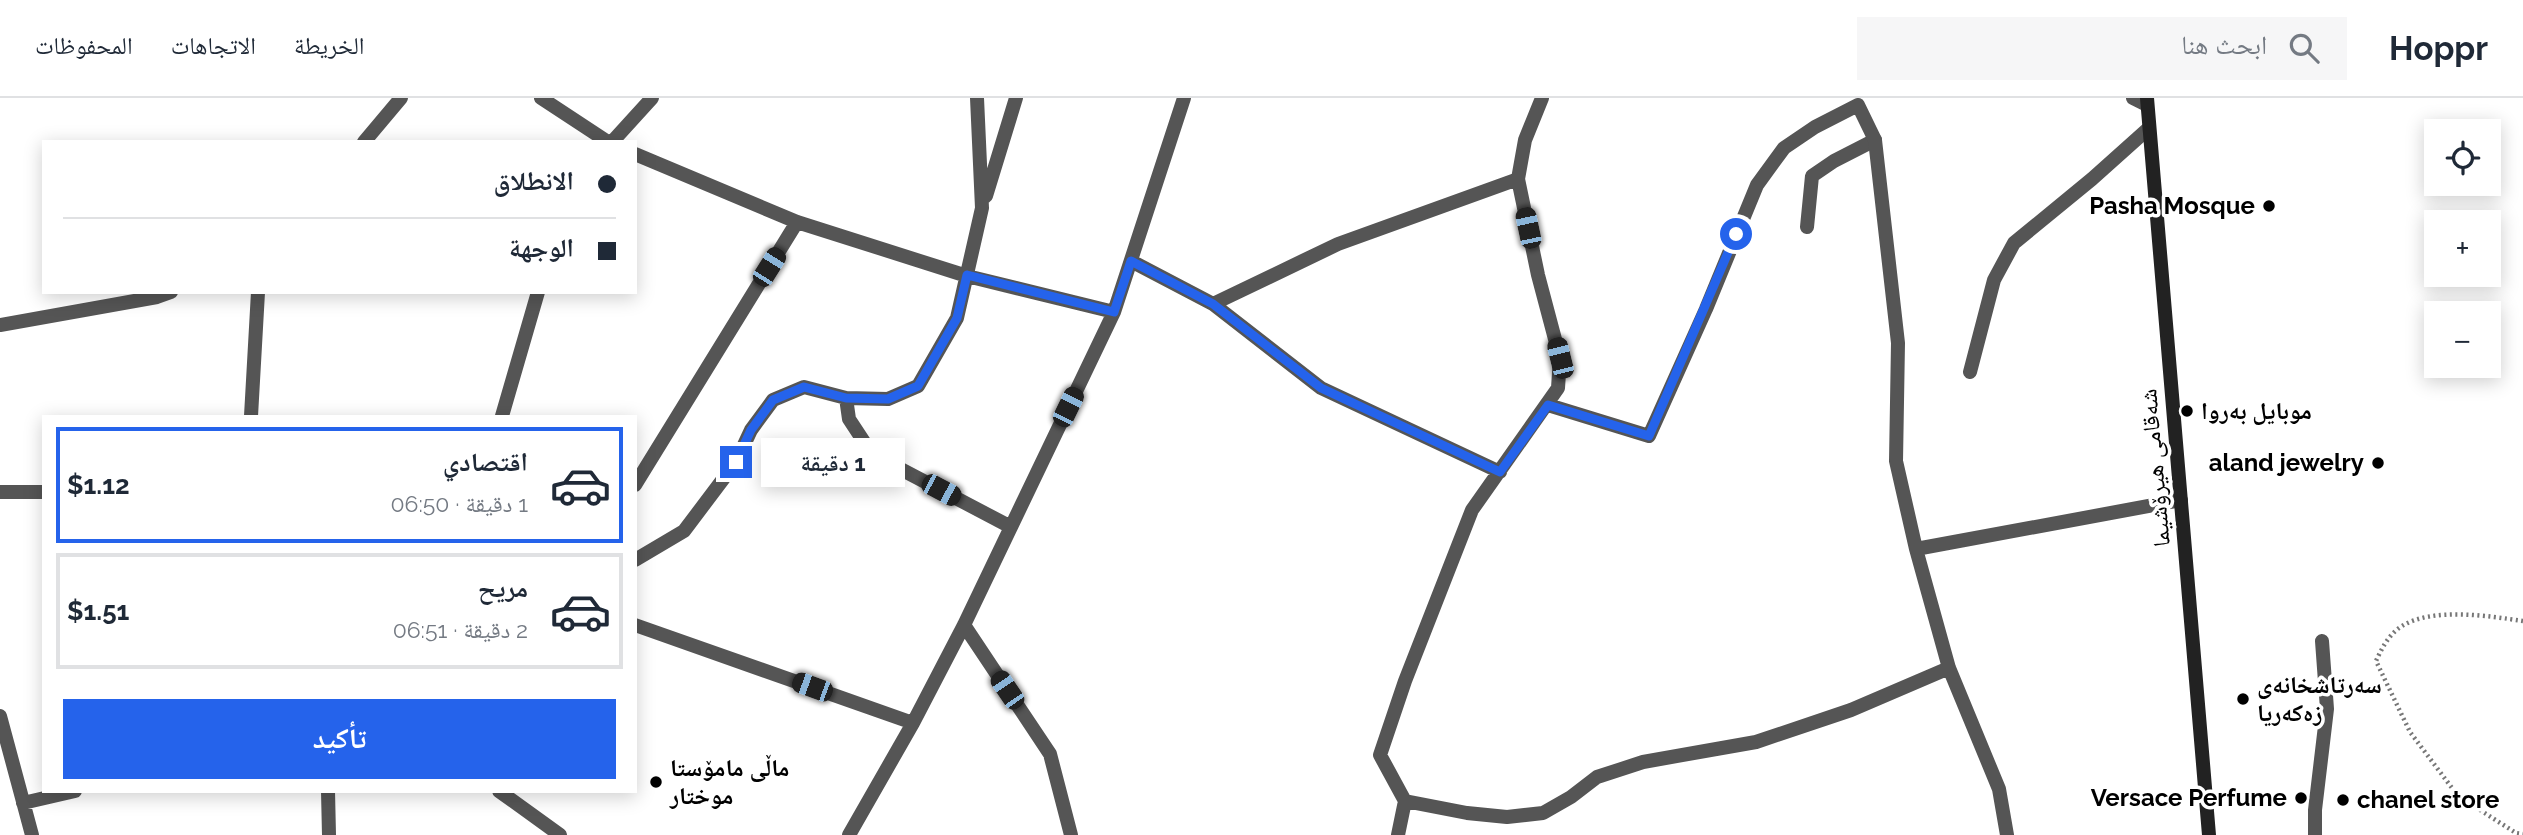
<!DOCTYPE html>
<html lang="ar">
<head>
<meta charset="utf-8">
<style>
	:root { --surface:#fff; --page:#f6f6f7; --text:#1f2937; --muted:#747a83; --line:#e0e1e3; --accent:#2563eb }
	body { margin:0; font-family:Raleway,"Noto Naskh Arabic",sans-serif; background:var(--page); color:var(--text); direction:rtl; height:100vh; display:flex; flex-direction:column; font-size:26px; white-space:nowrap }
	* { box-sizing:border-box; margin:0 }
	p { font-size:23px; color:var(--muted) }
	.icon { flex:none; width:38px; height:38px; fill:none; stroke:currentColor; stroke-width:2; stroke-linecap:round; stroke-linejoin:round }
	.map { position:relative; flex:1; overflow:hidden; direction:ltr }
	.drawer { position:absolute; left:42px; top:317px; width:595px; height:378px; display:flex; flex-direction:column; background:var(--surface); border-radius:0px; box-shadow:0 4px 18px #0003; direction:rtl }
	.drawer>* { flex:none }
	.banner { position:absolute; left:42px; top:42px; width:595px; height:154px; border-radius:0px; box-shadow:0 4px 18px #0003; direction:rtl; display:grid; align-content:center; height:154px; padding:0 21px; background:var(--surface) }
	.fabs { position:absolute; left:2424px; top:21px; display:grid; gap:14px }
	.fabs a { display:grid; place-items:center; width:77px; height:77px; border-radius:0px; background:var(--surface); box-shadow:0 4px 18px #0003; font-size:35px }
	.end { position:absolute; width:32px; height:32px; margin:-16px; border:9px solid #2563eb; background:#fff; box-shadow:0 0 0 4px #fff }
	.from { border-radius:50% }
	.bubble { position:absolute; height:49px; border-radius:0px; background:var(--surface); box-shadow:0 4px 18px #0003; font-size:23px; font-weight:700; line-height:49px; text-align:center; direction:rtl }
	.car { position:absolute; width:21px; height:42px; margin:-21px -10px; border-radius:9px; box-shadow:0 0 5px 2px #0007; background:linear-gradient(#222 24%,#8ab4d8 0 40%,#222 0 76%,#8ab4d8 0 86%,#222 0) }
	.banner b { display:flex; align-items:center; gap:24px; height:66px; font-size:26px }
	.banner b+b { border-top:2px solid var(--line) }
	.banner i { width:18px; height:18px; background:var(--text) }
	ul { padding:12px 0 0; list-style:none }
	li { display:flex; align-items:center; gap:21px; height:116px; margin:0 14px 10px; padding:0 7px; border:4px solid var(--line); border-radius:0px }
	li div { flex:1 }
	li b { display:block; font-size:26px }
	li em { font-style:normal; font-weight:700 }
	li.selected { border-color:var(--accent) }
	li>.icon { width:63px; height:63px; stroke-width:1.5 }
	.primary-button { display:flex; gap:14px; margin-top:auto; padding:14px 21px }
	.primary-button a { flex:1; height:80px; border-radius:0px; background:var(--accent); color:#fff; font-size:28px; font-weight:700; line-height:80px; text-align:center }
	header { display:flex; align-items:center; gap:42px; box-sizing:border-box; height:98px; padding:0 35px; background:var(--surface); border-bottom:2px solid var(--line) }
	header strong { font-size:33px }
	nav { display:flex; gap:38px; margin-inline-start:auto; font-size:24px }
	.search { width:490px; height:63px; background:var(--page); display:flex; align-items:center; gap:18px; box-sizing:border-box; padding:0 24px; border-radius:0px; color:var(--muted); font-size:26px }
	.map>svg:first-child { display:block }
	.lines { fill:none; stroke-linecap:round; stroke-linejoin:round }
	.path { stroke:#777; stroke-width:4.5; stroke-dasharray:2 3.5; stroke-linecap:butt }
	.lane { stroke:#555; stroke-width:14 }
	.street { stroke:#555; stroke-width:14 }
	.secondary { stroke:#222; stroke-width:14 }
	.route { stroke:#2563eb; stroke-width:9 }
	.poi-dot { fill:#000; stroke:#fff; stroke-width:2.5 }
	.labels { text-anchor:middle; stroke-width:7; stroke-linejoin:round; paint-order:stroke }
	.poi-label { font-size:24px; font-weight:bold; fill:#000; stroke:#fff; text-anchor:start }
	.street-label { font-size:24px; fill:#000; stroke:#fff }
</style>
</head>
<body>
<header>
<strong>Hoppr</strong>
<div class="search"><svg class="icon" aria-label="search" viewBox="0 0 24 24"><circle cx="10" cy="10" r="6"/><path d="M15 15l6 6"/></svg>ابحث هنا</div>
<nav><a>الخريطة</a><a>الاتجاهات</a><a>المحفوظات</a></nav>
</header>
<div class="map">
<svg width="2523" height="737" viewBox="0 0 2523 737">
	<rect width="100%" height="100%" fill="#fff"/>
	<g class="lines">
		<path class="path" d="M2523,523C2489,518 2433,509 2402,528C2389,536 2382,550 2376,563L2410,634L2458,698L2516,735L2523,736"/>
		<path class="lane" d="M1807,129L1812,78L1834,63L1875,42
			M1970,274L1994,182L2014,145L2092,81L2149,30"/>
		<path class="street" d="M541,0L608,44
			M2133,0L2147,7
			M364,44L401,0
			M612,44L652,0
			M635,56L797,124L967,178L1114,214
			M986,98L1016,0
			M1131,163L1213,206L1321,290L1500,374
			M1213,206L1338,146L1518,81
			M0,227L157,199L171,194
			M846,300L849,321L872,356L1011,429
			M1548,307L1649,338L1706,211L1757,87L1784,50L1815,29L1858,7L1875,42L1898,245L1896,363L1916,451L1949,570L1999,691L2007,737
			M251,318L258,194
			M502,318L538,194
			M635,387L797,124
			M0,394H44
			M1916,451L2181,402
			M635,462L684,433L736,364L751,332L773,302L804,289L846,300L888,301L918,288L957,220L982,110L977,0
			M635,527L913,625
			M964,527L1050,656L1071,737
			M0,618L32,737
			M328,693L329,737
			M499,693L560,737
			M1405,703L1467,715L1507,719L1543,715L1571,699L1597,679L1643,664L1756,644L1851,612L1949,570
			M23,705L75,693
			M849,737L913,625L964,527L1114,214L1184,0
			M1398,737L1405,703L1380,657L1405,583L1472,412L1558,290L1560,260L1538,177L1518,81L1525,42L1542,0
			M2315,737V712L2327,611L2322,543"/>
		<path class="secondary" d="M2147,0L2209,737"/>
	</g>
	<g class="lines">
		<path class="route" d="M736,364L751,332L773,302L804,289L846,300L888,301L918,288L957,220L967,177L1114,214L1131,163L1213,206L1321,290L1500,374L1548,307L1649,338L1736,136"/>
	</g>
	<g class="poi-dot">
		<circle cx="2269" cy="108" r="7"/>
		<circle cx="2187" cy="313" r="7"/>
		<circle cx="2378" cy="365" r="7"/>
		<circle cx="2243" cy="601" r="7"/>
		<circle cx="656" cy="684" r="7"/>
		<circle cx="2301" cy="700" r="7"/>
		<circle cx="2343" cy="702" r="7"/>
	</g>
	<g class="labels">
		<g class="poi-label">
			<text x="2255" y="116" text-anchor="end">Pasha Mosque</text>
			<text x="2201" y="321">موبایل بەروا</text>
			<text x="2364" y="373" text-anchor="end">aland jewelry</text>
			<text x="2257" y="595">سەرتاشخانەی<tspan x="2257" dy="28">زەكەریا</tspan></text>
			<text x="670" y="678">ماڵى مامۆستا<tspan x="670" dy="28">موختار</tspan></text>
			<text x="2287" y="708" text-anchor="end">Versace Perfume</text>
			<text x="2357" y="710">chanel store</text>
		</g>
		<g class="street-label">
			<text transform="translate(2155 370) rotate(-95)" y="8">شەقامی هیرۆشیما</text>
		</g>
	</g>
</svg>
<div class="fabs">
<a><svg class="icon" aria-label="locate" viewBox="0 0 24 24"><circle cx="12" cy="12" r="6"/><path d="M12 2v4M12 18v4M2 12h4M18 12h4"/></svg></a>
<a>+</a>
<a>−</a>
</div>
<i class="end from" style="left:1736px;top:136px"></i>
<i class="end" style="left:736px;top:364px"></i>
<div class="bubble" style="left:761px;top:340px;width:144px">1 دقيقة</div>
<i class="car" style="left:1528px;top:130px;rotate:348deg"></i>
<i class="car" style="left:769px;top:169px;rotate:32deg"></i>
<i class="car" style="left:1560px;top:260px;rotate:346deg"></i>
<i class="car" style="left:1068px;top:309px;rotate:26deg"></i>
<i class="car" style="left:941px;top:392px;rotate:118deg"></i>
<i class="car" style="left:812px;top:589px;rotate:290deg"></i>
<i class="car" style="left:1007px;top:592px;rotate:326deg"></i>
<div class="banner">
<b><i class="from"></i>الانطلاق</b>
<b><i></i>الوجهة</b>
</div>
<section class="drawer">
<ul>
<li class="selected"><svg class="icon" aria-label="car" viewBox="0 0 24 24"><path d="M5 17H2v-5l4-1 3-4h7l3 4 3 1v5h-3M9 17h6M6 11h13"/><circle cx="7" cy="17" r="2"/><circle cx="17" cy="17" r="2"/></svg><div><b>اقتصادي</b><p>1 دقيقة · 06:50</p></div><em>$1.12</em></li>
<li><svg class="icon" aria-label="car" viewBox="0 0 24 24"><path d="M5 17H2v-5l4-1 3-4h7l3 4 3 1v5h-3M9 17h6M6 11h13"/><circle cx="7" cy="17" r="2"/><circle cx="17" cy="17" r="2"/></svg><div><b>مريح</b><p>2 دقيقة · 06:51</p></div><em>$1.51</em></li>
</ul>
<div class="primary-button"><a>تأكيد</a></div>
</section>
</div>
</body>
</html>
